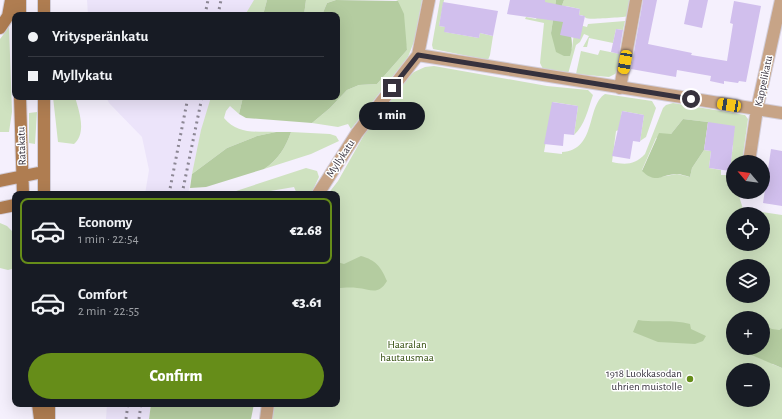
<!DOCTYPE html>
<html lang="en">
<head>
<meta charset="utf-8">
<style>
	:root { --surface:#171b24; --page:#20242c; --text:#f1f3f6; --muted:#9ea1a6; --line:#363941; --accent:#668d19 }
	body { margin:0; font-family:"Alegreya Sans",sans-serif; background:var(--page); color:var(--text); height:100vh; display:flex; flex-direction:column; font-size:15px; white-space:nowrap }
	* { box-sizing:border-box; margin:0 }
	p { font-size:13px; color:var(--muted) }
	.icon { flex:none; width:22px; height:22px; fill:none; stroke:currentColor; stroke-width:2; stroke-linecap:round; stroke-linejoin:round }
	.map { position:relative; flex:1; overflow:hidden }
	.sheet { position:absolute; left:12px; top:191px; width:328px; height:216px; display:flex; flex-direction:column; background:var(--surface); border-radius:8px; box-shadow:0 4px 16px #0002 }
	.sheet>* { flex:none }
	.hud { position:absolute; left:12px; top:12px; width:328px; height:88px; border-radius:8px; box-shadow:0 4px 16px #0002; display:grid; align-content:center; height:88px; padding:0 16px; background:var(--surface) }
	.needle { width:26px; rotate:299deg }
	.tools { position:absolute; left:726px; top:155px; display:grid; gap:8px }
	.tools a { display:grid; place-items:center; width:44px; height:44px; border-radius:50%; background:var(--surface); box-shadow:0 4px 16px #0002; font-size:20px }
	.end { position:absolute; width:18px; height:18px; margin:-9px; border:5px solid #36313d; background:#fff; box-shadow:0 0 0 2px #fff }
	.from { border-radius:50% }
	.bubble { position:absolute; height:28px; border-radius:14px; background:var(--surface); box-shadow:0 4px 16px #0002; font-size:13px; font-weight:800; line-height:28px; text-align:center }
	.car { position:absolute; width:12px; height:24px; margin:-12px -6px; border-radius:5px; box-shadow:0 0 3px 1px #0007; background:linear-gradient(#f5c518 24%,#345 0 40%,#f5c518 0 76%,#345 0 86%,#f5c518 0) }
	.hud b { display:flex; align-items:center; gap:14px; height:38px; font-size:15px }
	.hud b+b { border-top:1px solid var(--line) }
	.hud i { width:10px; height:10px; background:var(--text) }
	ul { padding:7px 0 0; list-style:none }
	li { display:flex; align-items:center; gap:12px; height:66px; margin:0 8px 6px; padding:0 8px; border:2px solid transparent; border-radius:8px }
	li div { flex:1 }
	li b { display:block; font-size:15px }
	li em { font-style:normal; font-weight:800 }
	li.current { border-color:var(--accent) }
	li>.icon { width:36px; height:36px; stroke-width:1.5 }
	.cta { display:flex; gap:8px; margin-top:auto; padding:8px 16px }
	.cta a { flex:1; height:46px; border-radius:24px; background:var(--accent); color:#fff; font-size:16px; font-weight:800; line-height:46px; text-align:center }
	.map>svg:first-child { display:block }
	.built { fill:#ece4fa }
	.green { fill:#cfe2c0; fill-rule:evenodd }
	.forest { fill:#b4cca0 }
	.building { fill:#d1bfed }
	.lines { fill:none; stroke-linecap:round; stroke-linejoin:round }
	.street-casing { stroke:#d3ceda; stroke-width:14 }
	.secondary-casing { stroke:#d3ceda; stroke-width:14 }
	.street { stroke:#c7a487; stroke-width:12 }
	.secondary { stroke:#af7d51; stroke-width:12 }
	.rail { stroke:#8c8794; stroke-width:3; stroke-dasharray:2 4; stroke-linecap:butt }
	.route { stroke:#36313d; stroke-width:5 }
	.poi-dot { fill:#668d19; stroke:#fff; stroke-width:1.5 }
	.labels { text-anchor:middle; stroke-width:3; stroke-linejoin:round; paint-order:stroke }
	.street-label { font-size:11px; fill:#36313d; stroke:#fff }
	.park-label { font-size:11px; fill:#2d4a07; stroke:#fff }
	.poi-label { font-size:11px; fill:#36313d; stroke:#fff; text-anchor:end }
</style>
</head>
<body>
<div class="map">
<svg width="782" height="419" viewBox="0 0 782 419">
	<rect width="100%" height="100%" fill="#f5f0fd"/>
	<path class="built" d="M87,0H267L260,15H88Z
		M106,97H221L192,174L188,194H145L149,170L142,137L109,103Z
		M107,404H151L149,419H106Z"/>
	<path class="green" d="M254,0H267L263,15H245Z
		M306,0H336L327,3L322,15H304Z
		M396,0H422L415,39L408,57L351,129L348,124L338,127L312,123L330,108L347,90L359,85L377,84L407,50L398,1Z
		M440,0H444L439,26L445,27V32L479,38L480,33L493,36L490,55L488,60L433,49L432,45Z
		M545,0H556L551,33L572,49L575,24L587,27L588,24L625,21L623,30L616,29L613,43L589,38L587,47H583L589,36L584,34L580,42L576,45L568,74L543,69L540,63L544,23L525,19L526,17L536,19Z
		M564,0H632L630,16C626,17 588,20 586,18C584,17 584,15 579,15L580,9L566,6L561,8Z
		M9,27L12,112L9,132H0V39Z
		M600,50L620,54L617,73L609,77L576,74L581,51L598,55Z
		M434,66L547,86L588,90L593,95C588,109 585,125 574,135L578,106L553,102L544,152L562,154V152C597,150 586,106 605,94L652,101L656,108L646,137L640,141L644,115L622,111L619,130L616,131L612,162C625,165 635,165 645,154L663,108L666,105L673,103L745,115L748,119L742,162H733V169L730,168L733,145L708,122L683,119L671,134L656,138L642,170L655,178L677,174L690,177L692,168L704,150L711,151L709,168L721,170V175H733V192H739V196L743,209L782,215V328L779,330L772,364L782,368V419H271L273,404H337V194H328L338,181L373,119L406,79L414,72L425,67ZM733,214H763V244H733ZM733,266H763V296H733ZM733,318H763V348H733ZM733,370H763V400H733Z
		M53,97H75C79,111 87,133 74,144L58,142Z
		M211,97H243L239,114L230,106L226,111L224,118C238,135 256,131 276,132L257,136L227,148L192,174L201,130Z
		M37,112L35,144L29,143V113Z
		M291,132L330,134L336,136L339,141L311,154L264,169C278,160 286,147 291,132Z
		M306,168L317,171L319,177L311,194H297L294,187L252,194H227Z
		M0,223L7,226L14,233L15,268L8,270L0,268Z"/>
	<path class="forest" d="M267,0H306L304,15H263Z
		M336,0L398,1L404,14L407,50L377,84L359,85L347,90L330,108L312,123L246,118L239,114L243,97H337V15H322L327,3Z
		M556,0H564L561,8C567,24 576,39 570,56H564L556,52L551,33Z
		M683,119L708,122L704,150L692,168L690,177C686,176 681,174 677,174C661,174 657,185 642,171L659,133L671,134Z
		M276,132H291C286,147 278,160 264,169L206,187L190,188L192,174L227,148L257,136Z
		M361,256C376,260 381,267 387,281C378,296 371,289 357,288C350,287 343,288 337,288V262L344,264Z
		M638,320C656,323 672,319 690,324L691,329L706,336L703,341L695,344L658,342L633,332Z
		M763,325L772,329L779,330L782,328V368L735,348H763Z
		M151,404H254L251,419H149Z"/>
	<path class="building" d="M510,0H545V2L580,9L579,15L585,16L580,39L560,35L563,22L507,14Z
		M643,0H657L648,44L692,53L691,55L727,61L733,24L730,23L734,1L761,6L746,82L739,81L738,83L724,81V84L710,81L711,76L677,70L676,77L631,69Z
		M689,0H708L702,28L684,24Z
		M443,2L498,11L493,36L480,33L479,38L444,32L445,27L439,26Z
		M616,29L623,30L619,54L611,52Z
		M552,102L578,106L574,135L564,134L563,146L544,144Z
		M622,111L644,115L640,142L633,141L630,159L612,156Z
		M708,122L735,126L730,171L709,168L711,151L704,150Z
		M771,149L782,151V206L763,203Z"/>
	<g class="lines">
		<g class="street-casing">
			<path id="street" d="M418,55L782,113
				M620,88L636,0
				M749,162L757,109L781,0
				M318,194L357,133L418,55L429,0
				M266,419L268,404"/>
		</g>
		<g class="secondary-casing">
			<path id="secondary" d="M20,0V15
				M44,0V15
				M0,28L8,16L11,0
				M20,97L23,194
				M44,97V194
				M0,181L43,172
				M0,208L15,205
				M38,404L40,419
				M49,404V419"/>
		</g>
		<use href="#street" class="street"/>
		<use href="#secondary" class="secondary"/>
		<path class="rail" d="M205,15L208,0
			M218,15L221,0
			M169,194L188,97
			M182,194L202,97
			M126,419L128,404
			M139,419L141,404"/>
	</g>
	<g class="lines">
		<path class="route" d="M392,88L418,55L691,99"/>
	</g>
	<circle class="poi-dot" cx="690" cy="379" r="4"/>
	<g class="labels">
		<g class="street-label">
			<text transform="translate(763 81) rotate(-78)" y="4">Kappelikatu</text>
			<text transform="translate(21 146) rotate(-92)" y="4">Ratakatu</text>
			<text transform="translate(340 158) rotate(-57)" y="4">Myllykatu</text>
		</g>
		<g class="park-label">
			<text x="407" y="348">Haaralan<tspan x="407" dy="13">hautausmaa</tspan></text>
		</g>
		<g class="poi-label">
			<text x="682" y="377">1918 Luokkasodan<tspan x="682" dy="13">uhrien muistolle</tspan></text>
		</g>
	</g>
</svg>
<div class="tools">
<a><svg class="needle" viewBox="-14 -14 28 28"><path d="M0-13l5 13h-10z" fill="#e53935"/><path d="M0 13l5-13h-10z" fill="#9ea1a6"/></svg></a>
<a><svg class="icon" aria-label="locate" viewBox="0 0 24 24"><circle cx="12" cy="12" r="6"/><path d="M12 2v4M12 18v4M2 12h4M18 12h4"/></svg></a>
<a><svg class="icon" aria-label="layers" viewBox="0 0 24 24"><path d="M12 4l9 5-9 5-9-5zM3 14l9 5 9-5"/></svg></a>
<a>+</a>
<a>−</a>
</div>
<i class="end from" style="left:691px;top:99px"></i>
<i class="end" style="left:392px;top:88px"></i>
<div class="bubble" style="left:359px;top:102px;width:66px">1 min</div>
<i class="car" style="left:625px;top:62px;rotate:190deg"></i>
<i class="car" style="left:729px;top:105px;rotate:279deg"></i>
<div class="hud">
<b><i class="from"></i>Yritysperänkatu</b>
<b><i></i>Myllykatu</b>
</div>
<section class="sheet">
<ul>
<li class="current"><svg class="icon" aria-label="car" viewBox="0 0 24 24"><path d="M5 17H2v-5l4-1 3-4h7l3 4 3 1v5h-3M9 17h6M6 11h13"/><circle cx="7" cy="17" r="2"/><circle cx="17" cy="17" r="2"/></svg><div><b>Economy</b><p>1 min · 22:54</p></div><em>€2.68</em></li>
<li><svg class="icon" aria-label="car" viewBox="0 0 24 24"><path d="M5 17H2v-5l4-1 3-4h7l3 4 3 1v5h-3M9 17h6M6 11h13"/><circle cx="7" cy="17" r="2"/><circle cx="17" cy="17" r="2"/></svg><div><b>Comfort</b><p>2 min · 22:55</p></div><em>€3.61</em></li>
</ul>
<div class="cta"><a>Confirm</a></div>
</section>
</div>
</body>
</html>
